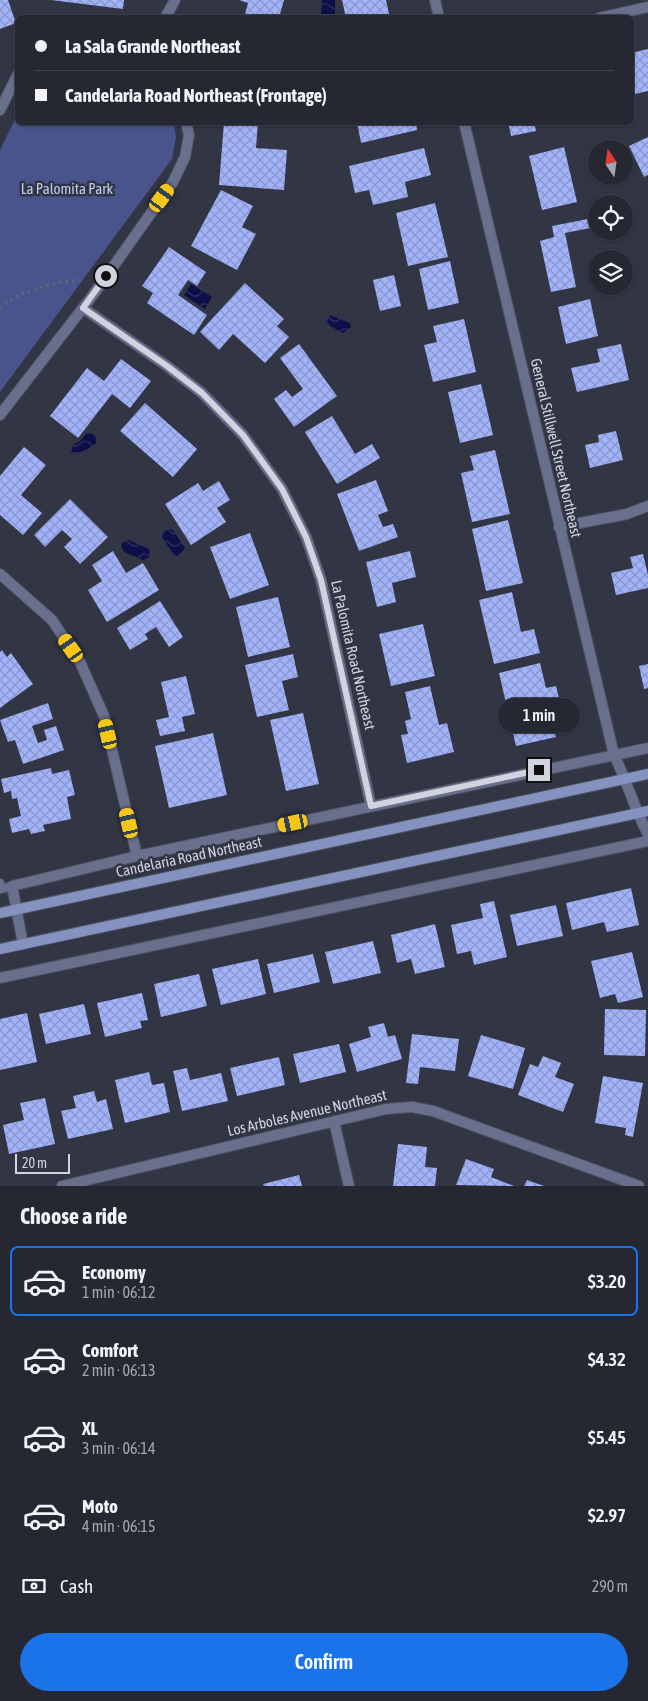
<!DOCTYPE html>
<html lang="en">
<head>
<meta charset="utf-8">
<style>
	:root { --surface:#252833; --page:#2d303b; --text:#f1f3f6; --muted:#a3a6ac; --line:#42444e; --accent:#1a73e8 }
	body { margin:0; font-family:"Asap Condensed",sans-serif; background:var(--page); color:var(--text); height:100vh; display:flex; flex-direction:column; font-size:19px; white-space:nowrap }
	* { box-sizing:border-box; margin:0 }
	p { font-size:16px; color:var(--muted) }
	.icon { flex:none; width:28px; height:28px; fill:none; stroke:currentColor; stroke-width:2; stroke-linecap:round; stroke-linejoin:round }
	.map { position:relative; height:1186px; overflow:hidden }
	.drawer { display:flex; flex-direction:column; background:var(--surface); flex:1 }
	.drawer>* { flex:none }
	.top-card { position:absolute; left:15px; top:15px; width:619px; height:110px; border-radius:8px; box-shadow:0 1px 4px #0004,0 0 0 1px var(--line); display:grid; align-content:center; height:110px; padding:0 20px; background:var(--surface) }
	.needle { width:32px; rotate:347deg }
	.tools { position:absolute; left:588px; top:140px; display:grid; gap:10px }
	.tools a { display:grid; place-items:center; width:45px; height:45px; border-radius:50%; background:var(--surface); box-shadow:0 1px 4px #0004,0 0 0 1px var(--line); font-size:25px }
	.scale { position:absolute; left:15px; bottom:12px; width:55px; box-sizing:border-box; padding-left:5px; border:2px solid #d1d4de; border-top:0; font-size:14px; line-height:18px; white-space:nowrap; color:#d1d4de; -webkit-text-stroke:4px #313544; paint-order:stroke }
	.end { position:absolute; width:22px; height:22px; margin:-11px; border:6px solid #d1d4de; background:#111; box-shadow:0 0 0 2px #111 }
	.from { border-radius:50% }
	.bubble { position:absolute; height:35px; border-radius:18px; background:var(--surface); box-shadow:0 1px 4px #0004,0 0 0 1px var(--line); font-size:16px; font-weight:600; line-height:35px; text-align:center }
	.car { position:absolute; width:15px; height:30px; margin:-15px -8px; border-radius:6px; box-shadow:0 0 4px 1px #0007; background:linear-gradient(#f5c518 24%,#345 0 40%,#f5c518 0 76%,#345 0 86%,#f5c518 0) }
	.top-card b { display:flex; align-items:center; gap:18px; height:48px; font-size:19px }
	.top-card b+b { border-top:1px solid var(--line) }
	.top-card i { width:12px; height:12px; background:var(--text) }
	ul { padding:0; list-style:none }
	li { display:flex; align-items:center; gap:15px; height:70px; margin:0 10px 8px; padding:0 10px; border:2px solid transparent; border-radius:8px }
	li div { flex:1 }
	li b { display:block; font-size:19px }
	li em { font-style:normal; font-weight:600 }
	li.current { border-color:var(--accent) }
	li>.icon { width:45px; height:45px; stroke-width:1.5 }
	h2 { padding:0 20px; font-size:22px; line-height:60px }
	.pay { display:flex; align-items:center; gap:12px; height:55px; padding:0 20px; font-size:19px }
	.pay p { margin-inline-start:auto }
	.button { display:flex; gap:10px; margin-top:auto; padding:10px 20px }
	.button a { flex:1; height:58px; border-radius:30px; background:var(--accent); color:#fff; font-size:20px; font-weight:600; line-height:58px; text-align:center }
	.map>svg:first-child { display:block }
	.green { fill:#48548b }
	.water { fill:url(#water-waves) }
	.building { fill:url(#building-cross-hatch) }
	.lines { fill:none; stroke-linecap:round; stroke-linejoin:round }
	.service-casing { stroke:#4e5260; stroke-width:10 }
	.minor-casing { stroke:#4e5260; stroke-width:12 }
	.secondary-casing { stroke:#4e5260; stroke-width:12 }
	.path { stroke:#626674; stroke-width:3; stroke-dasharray:2.5 4; stroke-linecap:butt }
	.service { stroke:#69708e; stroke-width:8 }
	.minor { stroke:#69708e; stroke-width:10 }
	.secondary { stroke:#8591bf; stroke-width:10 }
	.route { stroke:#d1d4de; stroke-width:6 }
	.labels { text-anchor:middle; stroke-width:5; stroke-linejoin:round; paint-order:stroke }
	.park-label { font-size:15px; fill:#bfcaef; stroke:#313544 }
	.street-label { font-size:15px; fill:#d1d4de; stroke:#313544 }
</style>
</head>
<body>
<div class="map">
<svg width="648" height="1186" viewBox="0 0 648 1186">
	<defs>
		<pattern id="water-waves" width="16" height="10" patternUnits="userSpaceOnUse" patternTransform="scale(1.25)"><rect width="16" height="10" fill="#0e0f48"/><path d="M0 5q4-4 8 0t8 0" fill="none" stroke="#303162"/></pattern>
		<pattern id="building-cross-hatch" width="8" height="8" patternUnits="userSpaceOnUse" patternTransform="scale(1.25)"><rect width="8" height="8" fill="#a1b2f9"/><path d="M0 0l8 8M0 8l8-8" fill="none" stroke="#8896cc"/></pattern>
	</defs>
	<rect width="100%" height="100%" fill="#313544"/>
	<path class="green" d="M17,115L18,122L174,123L176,137L172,159L0,392V150Z"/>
	<path class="water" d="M322,0H335V15H321Z
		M191,284L212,297L205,309L184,295Z
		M330,315L350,323L351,327L343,333L330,326L327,321Z
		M93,433L96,438V443C88,449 81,454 71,452L73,445L80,441L86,434Z
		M169,529L173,530L185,548L178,556L174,555L162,537L164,532Z
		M129,540L149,549L150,557L143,560L124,552L121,546L123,541Z"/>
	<path class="building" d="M0,0H8L16,23L0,29Z
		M51,0H124L123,9Z
		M239,0H284L279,18H244L248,3Z
		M342,0H386L390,18H346Z
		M648,49V91L631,95V53Z
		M224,122H258L256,148L287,150L284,190L219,185Z
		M357,122H416L417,130L361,143Z
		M508,122H534L536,131L511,136Z
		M648,137V175L644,177L629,146Z
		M564,147L577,202L542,210L529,156Z
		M424,148L431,175L405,182L408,197L373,205L369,190L355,193L349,166Z
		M221,190L253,206L242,227L256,234L237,270L191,246Z
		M435,203L448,257L408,266L396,213Z
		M588,219L590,228L565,233L576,287L551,292L540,241L554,237L552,226Z
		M169,247L206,272L197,286L188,280L178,295L207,315L194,335L147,303L153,293L142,286Z
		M450,261L459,303L428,310L419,269Z
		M394,275L401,306L380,311L373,280Z
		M245,283L284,319L277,326L289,337L265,363L233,334L219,350L200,332Z
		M590,299L598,336L566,344L558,307Z
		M464,319L476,372L433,382L424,345L437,342L433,326Z
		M299,344L337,396L294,427L274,399L286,390L292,397L303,389L280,358Z
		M621,344L629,380L577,392L571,368L600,362L597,349Z
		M121,359L151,381L130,408L112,394L78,438L50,416L87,368L104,381Z
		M481,384L493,435L460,443L448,392Z
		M145,403L197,449L173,477L120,431Z
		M332,416L355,454L372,444L380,458L337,484L305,432Z
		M616,431L623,460L590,468L585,445L599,442L598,435Z
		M24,447L46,465L21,495L42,513L23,535L0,515V476Z
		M495,450L510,514L472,522L461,473L474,470L470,456Z
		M376,480L388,511L378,515L383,527L393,524L398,537L359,551L337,494Z
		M219,481L230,500L217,508L226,522L191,545L165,504L198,483L203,491Z
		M70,499L108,537L80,564L64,547L72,539L62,530L45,547L34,535Z
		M508,520L523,583L486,591L472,529Z
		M250,533L269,585L230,599L210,547Z
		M113,551L126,573L143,563L159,590L107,622L88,590L102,581L92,565Z
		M410,551L416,577L392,583L396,602L377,607L366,562Z
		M643,554L648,575V588L616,595L611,573L633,568L630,557Z
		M512,592L521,632L534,629L540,653L494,664L479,600Z
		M278,597L290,647L248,657L236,607Z
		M160,601L183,637L169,647L156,627L145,634L148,639L130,650L117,628Z
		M423,624L435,676L391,686L379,634Z
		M2,650L7,657L11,653L33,684L0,708V652Z
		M293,654L298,677L282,681L289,710L257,717L245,665Z
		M540,663L546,688L556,686L561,706L550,709L556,737L516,746L499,673Z
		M648,664V688L644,689L639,666Z
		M186,676L195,714L182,717L185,731L160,736L156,720L169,717L161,682Z
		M430,686L439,725L447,723L454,752L407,763L401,735L408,734L405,721L411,719L405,692Z
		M48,703L53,719L32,726L38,743L47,740L44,730L56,726L64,750L23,764L15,740L8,742L0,720Z
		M303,713L319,784L286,791L270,720Z
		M213,733L227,795L169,808L155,746Z
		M51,768L52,774L69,770L75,795L67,797L71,819L43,825L45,831L31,834L29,829L12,833L9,819L21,816L17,798L12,799L11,791L4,793L1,779Z
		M631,888L639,925L607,932L604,922L572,930L566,903Z
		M494,901L507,957L474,965L471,951L457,954L451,925L483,918L480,904Z
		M556,905L563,936L517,946L510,915Z
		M435,924L445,967L415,974L411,959L397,963L391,935Z
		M373,941L381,973L333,984L325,952Z
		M632,952L643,997L618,1003L615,994L600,998L591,961Z
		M313,954L320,982L274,993L267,964Z
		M258,959L266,994L221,1005L212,969Z
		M199,974L207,1006L161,1017L154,984Z
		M142,993L148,1020L140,1021L142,1028L105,1037L97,1003Z
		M84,1004L91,1034L46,1044L39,1014Z
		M605,1009L646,1010L645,1056L604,1055Z
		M27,1013L37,1062L0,1070V1019Z
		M384,1023L388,1037L395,1035L402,1059L357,1072L349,1044L371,1037L368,1027Z
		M412,1034L459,1039L455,1071L420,1067L418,1084L406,1083Z
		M481,1035L525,1048L513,1089L468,1076Z
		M339,1044L346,1072L300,1083L293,1054Z
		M543,1056L561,1063L555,1077L574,1084L563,1112L518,1095L530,1064L538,1067Z
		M279,1057L285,1085L237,1096L230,1068Z
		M187,1068L190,1080L221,1073L228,1101L182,1111L173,1071Z
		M149,1072L152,1085L164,1083L170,1112L125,1123L115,1080Z
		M603,1076L643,1083L633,1137L625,1135L626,1128L595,1123Z
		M94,1091L97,1102L106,1099L113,1129L68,1139L61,1111L76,1108L73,1096Z
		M45,1098L55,1144L9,1154L3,1125L24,1120L20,1103Z
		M398,1144L427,1147L425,1167L437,1168L435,1186H393Z
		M466,1159L494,1169L491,1177L514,1186L456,1185Z
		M299,1175L302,1186H264L263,1184Z
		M527,1180L544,1186H524Z"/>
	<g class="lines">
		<g class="service-casing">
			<path id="service" d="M0,883L1,889L12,886"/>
		</g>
		<g class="minor-casing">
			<path id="minor" d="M435,0L439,18
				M165,18L175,0
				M599,18L648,7
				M0,110L18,74
				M464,122L614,755C627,781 634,808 648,834
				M83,308L167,366L202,393L243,435L282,489L306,537L321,580L371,806
				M0,415L93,295L173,182L185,157L189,135L186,122
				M559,527L627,514L648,506
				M0,574L52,620L80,662L104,716L137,856
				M23,944L12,886L137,856L648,748
				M0,978L648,841
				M334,1121L349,1186
				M62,1186L386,1109L412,1107L433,1111L639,1186"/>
		</g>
		<g class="secondary-casing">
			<path id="secondary" d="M0,913L648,774
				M0,949L648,811"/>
		</g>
		<path class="path" d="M0,308C14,292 58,282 79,280"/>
		<use href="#service" class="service"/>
		<use href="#minor" class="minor"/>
		<use href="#secondary" class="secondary"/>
	</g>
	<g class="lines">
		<path class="route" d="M106,276L83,308L167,366L202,393L243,435L282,489L306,537L321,580L371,806L539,770"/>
	</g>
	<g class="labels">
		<g class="park-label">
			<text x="67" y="194">La Palomita Park</text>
		</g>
		<g class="street-label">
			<text transform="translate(556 448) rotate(77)" y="5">General Stillwell Street Northeast</text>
			<text transform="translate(353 655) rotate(77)" y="5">La Palomita Road Northeast</text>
			<text transform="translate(189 857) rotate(-12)" y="5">Candelaria Road Northeast</text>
			<text transform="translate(307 1113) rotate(-13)" y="5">Los Arboles Avenue Northeast</text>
		</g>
	</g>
</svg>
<div class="tools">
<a><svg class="needle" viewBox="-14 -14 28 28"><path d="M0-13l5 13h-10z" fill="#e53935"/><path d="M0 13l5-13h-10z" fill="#a3a6ac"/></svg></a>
<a><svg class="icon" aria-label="locate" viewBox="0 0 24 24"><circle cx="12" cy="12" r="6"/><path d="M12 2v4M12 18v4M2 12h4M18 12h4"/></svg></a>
<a><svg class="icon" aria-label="layers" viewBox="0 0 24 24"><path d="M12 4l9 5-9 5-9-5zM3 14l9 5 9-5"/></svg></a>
</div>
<div class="scale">20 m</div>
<i class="end from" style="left:106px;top:276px"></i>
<i class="end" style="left:539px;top:770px"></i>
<div class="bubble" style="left:498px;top:698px;width:82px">1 min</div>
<i class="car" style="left:162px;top:198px;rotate:36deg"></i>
<i class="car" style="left:71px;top:648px;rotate:325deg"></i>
<i class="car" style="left:108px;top:734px;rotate:347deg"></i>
<i class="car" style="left:129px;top:823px;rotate:347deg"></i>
<i class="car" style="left:293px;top:823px;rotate:258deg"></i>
<div class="top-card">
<b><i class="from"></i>La Sala Grande Northeast</b>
<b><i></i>Candelaria Road Northeast (Frontage)</b>
</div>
</div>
<section class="drawer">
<h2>Choose a ride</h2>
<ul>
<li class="current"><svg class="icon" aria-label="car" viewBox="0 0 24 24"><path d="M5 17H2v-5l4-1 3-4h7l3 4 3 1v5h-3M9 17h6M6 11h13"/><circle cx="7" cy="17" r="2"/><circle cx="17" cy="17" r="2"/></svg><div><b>Economy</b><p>1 min · 06:12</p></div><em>$3.20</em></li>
<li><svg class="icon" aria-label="car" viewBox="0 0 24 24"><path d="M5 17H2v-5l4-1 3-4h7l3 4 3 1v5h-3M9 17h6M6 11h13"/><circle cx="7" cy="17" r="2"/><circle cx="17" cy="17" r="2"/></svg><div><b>Comfort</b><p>2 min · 06:13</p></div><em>$4.32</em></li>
<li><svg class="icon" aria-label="car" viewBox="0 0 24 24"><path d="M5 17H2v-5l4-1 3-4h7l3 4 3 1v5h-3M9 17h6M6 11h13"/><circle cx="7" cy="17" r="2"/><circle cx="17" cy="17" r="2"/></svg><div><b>XL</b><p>3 min · 06:14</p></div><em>$5.45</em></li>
<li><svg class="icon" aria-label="car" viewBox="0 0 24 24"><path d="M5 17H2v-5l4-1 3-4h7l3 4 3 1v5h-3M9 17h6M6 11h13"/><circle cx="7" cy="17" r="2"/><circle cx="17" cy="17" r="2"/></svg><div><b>Moto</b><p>4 min · 06:15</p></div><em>$2.97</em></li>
</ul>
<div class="pay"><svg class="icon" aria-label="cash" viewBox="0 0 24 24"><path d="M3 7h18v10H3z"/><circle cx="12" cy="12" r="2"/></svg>Cash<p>290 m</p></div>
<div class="button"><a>Confirm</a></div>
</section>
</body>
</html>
